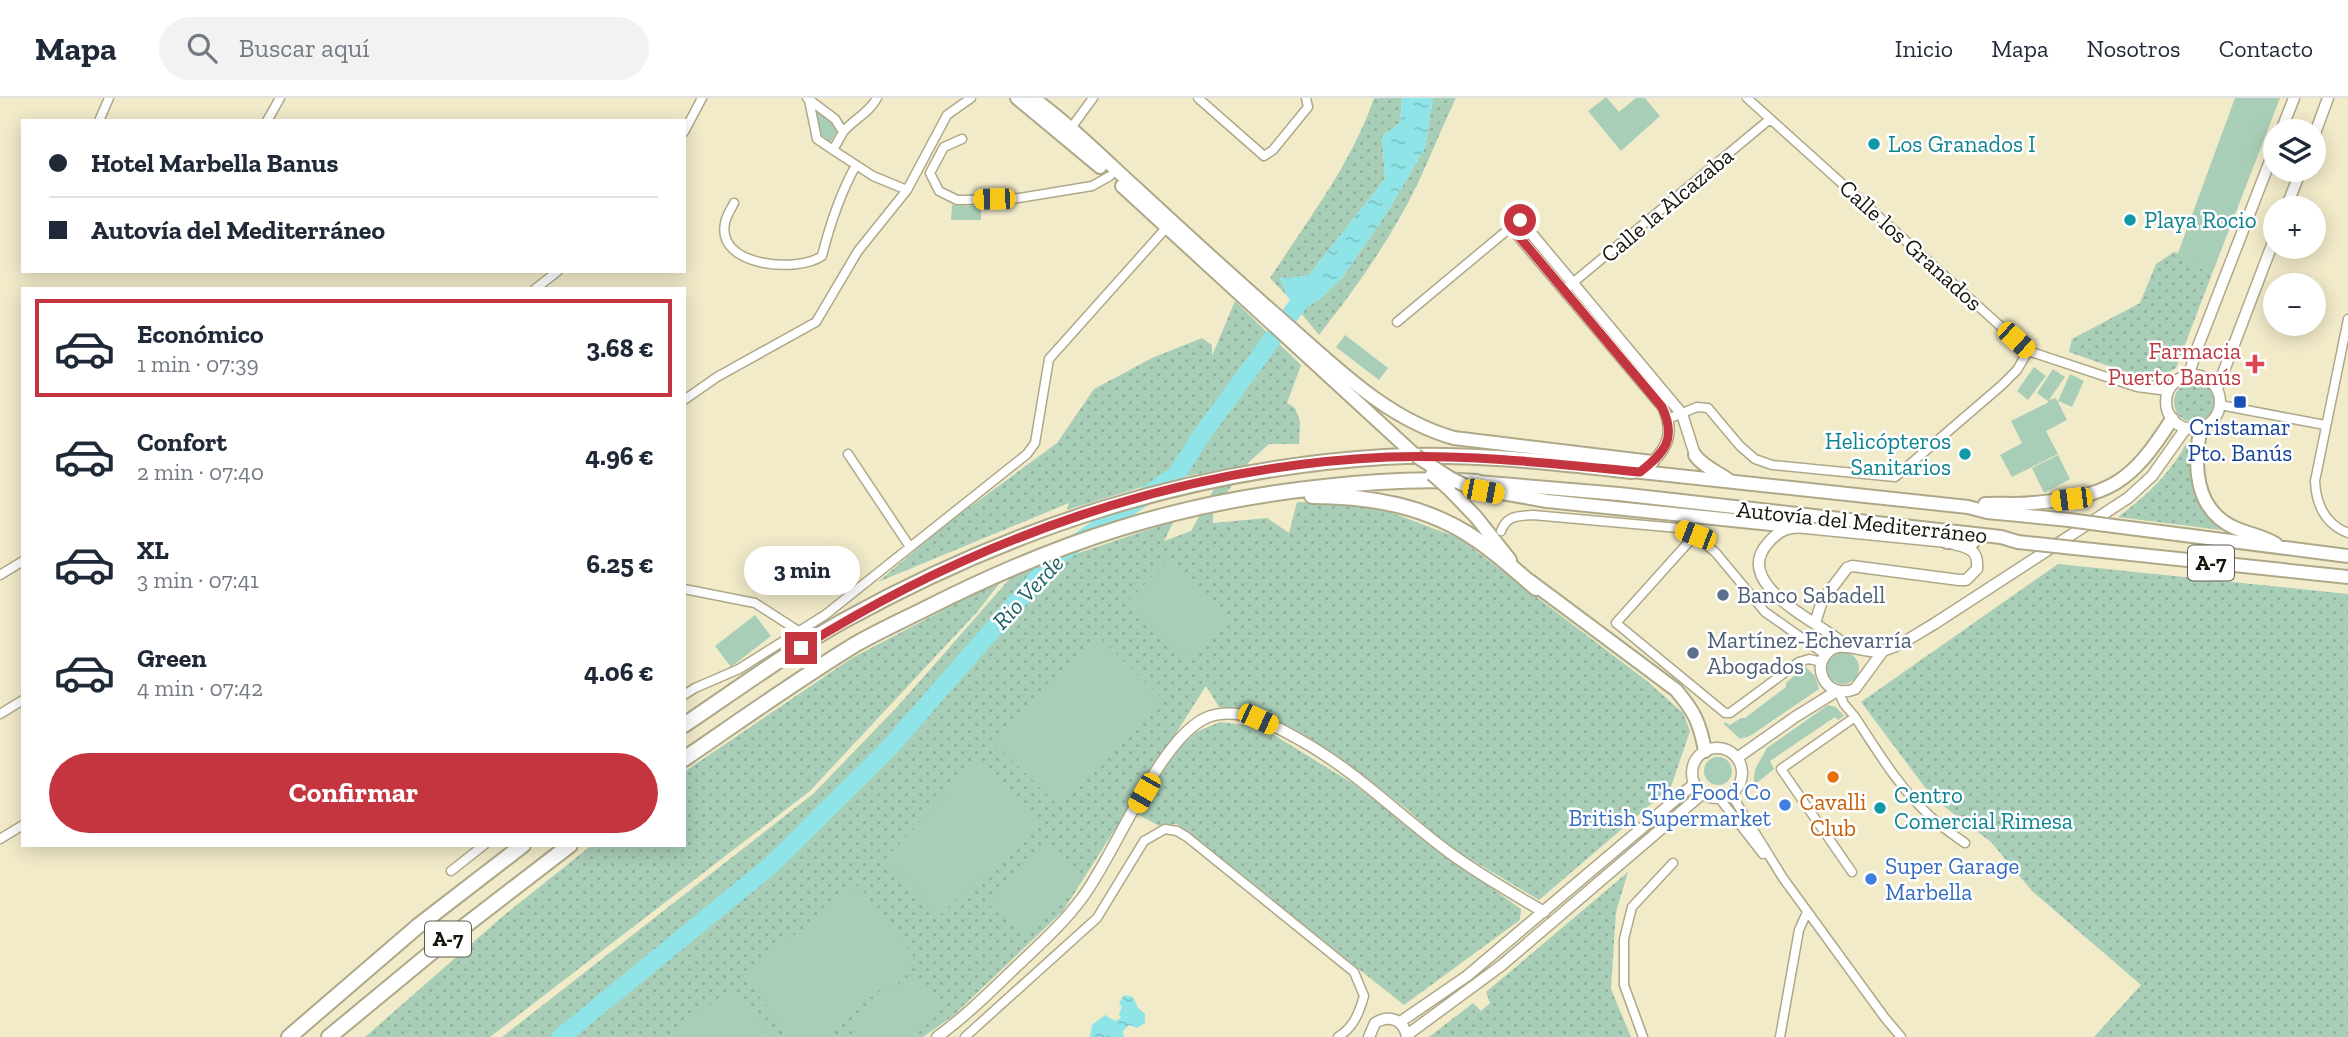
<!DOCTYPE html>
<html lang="es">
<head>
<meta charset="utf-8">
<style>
	:root { --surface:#fff; --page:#f2f2f3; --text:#1f2937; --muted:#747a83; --line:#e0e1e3; --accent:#c5353f }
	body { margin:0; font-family:"Zilla Slab",serif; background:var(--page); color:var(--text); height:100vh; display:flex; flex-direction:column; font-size:26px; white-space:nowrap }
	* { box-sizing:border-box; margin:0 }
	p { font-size:23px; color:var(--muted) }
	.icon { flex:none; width:38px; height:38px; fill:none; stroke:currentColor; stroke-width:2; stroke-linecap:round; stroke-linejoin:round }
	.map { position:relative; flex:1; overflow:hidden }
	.details { position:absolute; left:21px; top:189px; width:665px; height:560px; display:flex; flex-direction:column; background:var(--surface); border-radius:0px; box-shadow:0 4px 18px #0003 }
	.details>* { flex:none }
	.guide { position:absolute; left:21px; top:21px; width:665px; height:154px; border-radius:0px; box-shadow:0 4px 18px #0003; display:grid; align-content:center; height:154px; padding:0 28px; background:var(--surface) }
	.buttons { position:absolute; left:2263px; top:21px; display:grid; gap:14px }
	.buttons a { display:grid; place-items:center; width:63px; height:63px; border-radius:50%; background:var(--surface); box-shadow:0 4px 18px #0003; font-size:35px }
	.end { position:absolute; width:32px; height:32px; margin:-16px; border:9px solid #c5353f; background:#fff; box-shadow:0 0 0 4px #fff }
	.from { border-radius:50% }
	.bubble { position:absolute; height:49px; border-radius:24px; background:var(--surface); box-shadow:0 4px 18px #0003; font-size:23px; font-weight:800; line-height:49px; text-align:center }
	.car { position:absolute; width:21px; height:42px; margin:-21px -10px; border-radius:9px; box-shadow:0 0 5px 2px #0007; background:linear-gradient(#f5c518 24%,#345 0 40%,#f5c518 0 76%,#345 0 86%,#f5c518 0) }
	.guide b { display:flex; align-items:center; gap:24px; height:66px; font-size:26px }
	.guide b+b { border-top:2px solid var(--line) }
	.guide i { width:18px; height:18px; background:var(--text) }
	ul { padding:12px 0 0; list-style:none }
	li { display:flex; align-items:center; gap:21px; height:98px; margin:0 14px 10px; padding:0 14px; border:4px solid transparent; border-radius:0px }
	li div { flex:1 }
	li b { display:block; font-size:26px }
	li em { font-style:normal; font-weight:800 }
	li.current { border-color:var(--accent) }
	li>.icon { width:63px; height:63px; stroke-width:1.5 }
	.cta { display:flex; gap:14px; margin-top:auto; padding:14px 28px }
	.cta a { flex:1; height:80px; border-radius:42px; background:var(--accent); color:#fff; font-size:28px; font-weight:800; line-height:80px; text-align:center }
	header { display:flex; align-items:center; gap:42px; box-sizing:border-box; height:98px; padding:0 35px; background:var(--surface); border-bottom:2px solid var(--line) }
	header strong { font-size:33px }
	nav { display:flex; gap:38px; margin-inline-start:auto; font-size:24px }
	.search { width:490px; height:63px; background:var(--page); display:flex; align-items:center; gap:18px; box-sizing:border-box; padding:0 24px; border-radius:38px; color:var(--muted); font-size:26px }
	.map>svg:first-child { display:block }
	.grass { fill:url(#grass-dots) }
	.green { fill:#a9ceb8 }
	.water { fill:url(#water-ripples) }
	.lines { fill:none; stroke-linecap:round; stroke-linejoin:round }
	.river { stroke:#8fe4e7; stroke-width:18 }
	.minor-casing { stroke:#aea889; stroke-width:11 }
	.tertiary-casing { stroke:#aea889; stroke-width:13 }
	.primary-casing { stroke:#aea889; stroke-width:16 }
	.trunk-casing { stroke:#aea889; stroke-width:16 }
	.motorway-casing { stroke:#aea889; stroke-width:18 }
	.minor { stroke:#fff; stroke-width:8 }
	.tertiary { stroke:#fff; stroke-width:10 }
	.primary { stroke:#fff; stroke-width:12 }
	.trunk { stroke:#fff; stroke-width:12 }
	.motorway { stroke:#fff; stroke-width:14 }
	.primary-bridge-casing { stroke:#aea889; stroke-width:16; stroke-linecap:butt }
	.trunk-bridge-casing { stroke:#aea889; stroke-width:16; stroke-linecap:butt }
	.primary-bridge { stroke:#fff; stroke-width:12 }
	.trunk-bridge { stroke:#fff; stroke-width:12 }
	.route { stroke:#c5353f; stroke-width:9 }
	.culture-dot { fill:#0f9aa8; stroke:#fff; stroke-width:2.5 }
	.health-dot { fill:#e0444e; stroke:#fff; stroke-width:2.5 }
	.transit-dot { fill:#1a4fb4; stroke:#fff; stroke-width:2.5 }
	.service-dot { fill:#5c6f8a; stroke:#fff; stroke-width:2.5 }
	.food-dot { fill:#e8710a; stroke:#fff; stroke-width:2.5 }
	.shop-dot { fill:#3f7fe0; stroke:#fff; stroke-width:2.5 }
	.labels { text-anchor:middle; stroke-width:5; stroke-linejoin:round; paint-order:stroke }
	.shield { fill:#fff; stroke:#5d5b53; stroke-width:2 }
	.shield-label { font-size:21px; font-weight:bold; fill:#171509 }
	.culture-label { font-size:23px; fill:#0d838f; stroke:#fff; text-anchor:start }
	.street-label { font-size:23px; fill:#171509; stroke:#fff }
	.health-label { font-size:23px; fill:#be3a42; stroke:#fff; text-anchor:end }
	.transit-label { font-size:23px; fill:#164399; stroke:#fff }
	.service-label { font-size:23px; fill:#4e5e75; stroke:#fff; text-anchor:start }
	.shop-label { font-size:23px; fill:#366cbe; stroke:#fff; text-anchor:end }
	.food-label { font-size:23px; fill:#c56008; stroke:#fff }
	.water-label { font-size:24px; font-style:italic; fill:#1d6366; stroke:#fff }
</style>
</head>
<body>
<header>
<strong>Mapa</strong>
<div class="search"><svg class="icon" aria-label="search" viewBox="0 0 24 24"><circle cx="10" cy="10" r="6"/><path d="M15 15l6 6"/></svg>Buscar aquí</div>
<nav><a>Inicio</a><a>Mapa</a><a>Nosotros</a><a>Contacto</a></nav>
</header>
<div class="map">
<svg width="2348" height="939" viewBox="0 0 2348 939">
	<defs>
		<pattern id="grass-dots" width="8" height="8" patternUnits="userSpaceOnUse" patternTransform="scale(1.75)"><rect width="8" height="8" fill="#a9ceb8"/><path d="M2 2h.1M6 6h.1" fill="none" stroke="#91b09d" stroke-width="1.8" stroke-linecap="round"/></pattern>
		<pattern id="water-ripples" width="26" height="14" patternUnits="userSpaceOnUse" patternTransform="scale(1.75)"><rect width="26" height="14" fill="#8fe4e7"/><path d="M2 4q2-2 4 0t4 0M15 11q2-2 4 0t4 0" fill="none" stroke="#7bc3c5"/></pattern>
	</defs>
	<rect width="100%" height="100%" fill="#f2ebca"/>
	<path class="grass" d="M1374,0H1402L1400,25L1382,38L1385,81L1308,178L1280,180L1287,198L1270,180C1307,123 1352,65 1374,0Z
		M1433,0H1456C1442,29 1430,60 1416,89C1390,142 1356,190 1319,237L1300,214L1321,200L1342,180L1386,116L1425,50Z
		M2174,154L2178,155L2212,176L2176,270L2154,284L2069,254L2072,241L2140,205L2156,166Z
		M1235,203L1301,267L1287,305L1295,310L1300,323L1299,346H1269L1249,364L1213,414V425L1267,420L1289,435L1297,404L1368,406L1459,440L1647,583L1683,615L1690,633L1671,689L1539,802L1445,746L1408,712L1344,663L1260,615L1219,609L1206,588L1063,813L953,918L923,939H502L813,696L897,609L1013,477L1174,423L1164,443L1191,433L1225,371L1161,383L1067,412L1069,405L878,484L944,428L1057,345L1094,291L1152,260L1202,240L1212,247V258Z
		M2174 304a20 20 0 1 1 40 0a20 20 0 1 1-40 0Z
		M2192,345V375L2229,433L2118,419C2146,398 2169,377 2186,346Z
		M2058,466L2348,496V939H2094L2141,887L2032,793L1991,744L1933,700L1861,604Z
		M1003,481L977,514L810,693L490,939H365L503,818L592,747H684V674L852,560Z
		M1220,624L1261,629L1352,685L1449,760L1521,811L1520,822L1404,907L1177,726L1159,728L1137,716L1174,655L1196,634Z
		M1628,774L1616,814L1611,891L1631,939H1429L1473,905L1481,913L1490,905L1486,894Z"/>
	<path class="green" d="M1605,0H1607L1619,14L1636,0H1645L1660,18L1621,53L1588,13Z
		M2235,0H2280L2212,176L2178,155Z
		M816,11L828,20L837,34L831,43H828L820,35L815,12Z
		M952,107L981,108V122H951Z
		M1345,237L1388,270L1379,282L1336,249Z
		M2034,269L2046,278L2028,302L2017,293Z
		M2053,271L2065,279L2049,302L2056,300L2067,322L2046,333L2058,356L2012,379L2000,357L2022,345L2011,323L2049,304L2037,295Z
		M2070,276L2084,283L2072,309L2058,303Z
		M2058,357L2070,381L2044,395L2032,370Z
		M1167,463L1227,522L1189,561L1129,502Z
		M755,517L771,538L731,569L715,548Z
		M1097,537L1162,601L1057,706L993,644Z
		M1827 570a16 16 0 1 1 32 0a16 16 0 1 1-32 0Z
		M1805,568L1815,578L1819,591L1750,638L1740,641L1724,626L1725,624L1730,627L1741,620H1745L1786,589V585Z
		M1828,607L1836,609L1844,618L1838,622L1835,619L1770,663L1774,671L1753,688L1755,671L1767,650Z
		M1704 673a14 14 0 1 1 28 0a14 14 0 1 1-28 0Z
		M977,664L1039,724L941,816L885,761Z
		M1045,743L1082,777L1025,839L988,806Z
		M858,787L917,863L820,939H791L743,877Z
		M913,875L941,911L904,939H860L849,924Z
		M732,889L771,939H668Z"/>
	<path class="water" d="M1402,0H1433L1425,50L1386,116L1342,180L1321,200L1300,214L1287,198L1280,180L1308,178L1385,81L1382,38L1400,25Z
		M1124,897L1133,899L1138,910L1145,916V925L1137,930L1129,927L1123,933L1124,939H1090L1092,927L1105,917L1115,923L1121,920L1119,916L1122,909L1119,905Z"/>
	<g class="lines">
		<path class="river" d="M561,939L770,768L890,649L1056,459L1176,377L1203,335L1310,190"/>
		<g class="minor-casing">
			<path id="minor" d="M807,0L835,21L843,34L833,52L817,41L809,2
				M1198,0L1264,58L1273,52L1308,9L1306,0
				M1747,0L2028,253L2137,289L2168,293
				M99,23L109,0
				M267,23L280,0
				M1071,30L1093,0
				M684,34L702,0
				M843,34C854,21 869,15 877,0
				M962,41L944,49L930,75L939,93L957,102L1013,101L1092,88L1110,78
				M833,52L873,78L907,92
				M734,105C731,111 726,118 725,125C716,169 798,175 822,158C830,126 840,96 856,67
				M1569,188L1770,21
				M535,191L558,173
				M2348,221L2315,383C2316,406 2325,426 2348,435
				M1397,224L1511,129
				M684,302L717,279L816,224L858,153L907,92L947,17L971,0
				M2220,307L2325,327
				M1668,321L1697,309L1708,310L1740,348L1755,361L1772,367L1895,379L2002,287L2017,272L2028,253
				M848,356L910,449
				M1501,433C1507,417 1518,418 1533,417L1678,430L1695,437L1716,455L1765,514L1826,557
				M1695,437L1616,525L1725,615H1730L1799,564L1809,561L1822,564
				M0,477L23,463
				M684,491L755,505L800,534
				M1838,593L1844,606L1855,619
				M684,597L695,590L739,571L825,517L1027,356L1035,345L1049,261L1166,130
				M0,616L23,602
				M1731,696L1783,780L1885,920L1901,939
				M1720,701L1763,756
				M0,741L23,727
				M451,773L484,747
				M1852,774L1781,671L1855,619C1878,654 1900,691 1931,719C1941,729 1954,737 1965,745
				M965,939L1097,820L1144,743L1165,731L1177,733L1187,739L1354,874L1364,898C1359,915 1354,929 1338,939
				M1643,939L1624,887V841L1632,809L1673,765
				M1780,939L1799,832L1807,814"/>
		</g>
		<g class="tertiary-casing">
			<path id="tertiary" d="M2281,33L2294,0
				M2314,38L2328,0
				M2286,110L2301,72
				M2189,277L2195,256L2275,50
				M2166 304a27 27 0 1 1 54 0a27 27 0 1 1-54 0Z
				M2217,291L2275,139
				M1652,364C1670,348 1673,331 1663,309L1511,129L1520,122L1682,316L1695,357
				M1815,525L1822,503L1847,470L1852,468L1959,482H1966L1977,471C1979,448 1965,450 1947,444L1805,430C1789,428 1779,432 1768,445C1730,488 1823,525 1846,548
				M1883,553L1855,591C1843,596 1829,593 1823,580C1820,573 1820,565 1824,559C1837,538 1862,556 1880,553C1898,550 1918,535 1934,526L2128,400L2152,378L2186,330
				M1692 675a25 25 0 1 1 50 0a25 25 0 1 1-50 0Z
				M1737,660L1795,619L1837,593
				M1400,924L1467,878L1694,686
				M1407,937L1502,867L1702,696
				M937,939C966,918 991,893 1016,869C1039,847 1063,826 1082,800C1115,757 1160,638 1208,619C1240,607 1275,628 1302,643C1357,674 1400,718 1450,755C1480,777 1512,795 1544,814
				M1369,939L1375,925C1390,916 1404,922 1407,939"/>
		</g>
		<g class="primary-casing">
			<path id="primary" d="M1017,0L1100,69
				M1033,0C1070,27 1103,60 1137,91C1191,141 1245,190 1300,238C1346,279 1393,323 1454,340L1652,364
				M1122,88L1416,358
				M1468,389L1547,403L1791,428
				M1449,391L1476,419L1510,462
				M1530,483L1676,592C1694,613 1700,625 1705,653"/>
		</g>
		<g class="trunk-casing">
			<path id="trunk" d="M2201,329C2193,366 2194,412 2235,430C2249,436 2263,438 2276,446
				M1695,357C1702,368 1718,374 1730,383
				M1607,360L1632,373L1968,409L1987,414L2069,422
				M1477,384L1619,396L2001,439L2018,444L2037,446
				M1985,406C2001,405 2018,407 2034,405C2111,398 2131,385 2172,321
				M2106,427L2348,458
				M1947,444H1973
				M2074,450L2348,479"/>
		</g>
		<g class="motorway-casing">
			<path id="motorway" d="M1312,398C1371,398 1428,408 1477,442C1498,456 1517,474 1536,490
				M684,627C736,592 788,554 843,523C1013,429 1190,371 1384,359C1467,354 1550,364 1632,373
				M684,661C741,622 797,582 856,546C879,533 903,522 927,510C1057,444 1178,404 1324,389C1375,383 1426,380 1477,384
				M289,939L418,828L523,747
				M329,939L444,844L570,747"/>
		</g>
		<use href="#minor" class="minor"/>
		<use href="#tertiary" class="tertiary"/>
		<use href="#primary" class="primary"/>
		<use href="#trunk" class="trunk"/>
		<use href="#motorway" class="motorway"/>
		<g class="primary-bridge-casing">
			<path id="primary-bridge" d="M1416,358L1450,380L1468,389
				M1432,376L1449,391"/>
		</g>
		<g class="trunk-bridge-casing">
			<path id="trunk-bridge" d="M2069,422L2106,427
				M2037,446L2074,450"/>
		</g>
		<use href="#primary-bridge" class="primary-bridge"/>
		<use href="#trunk-bridge" class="trunk-bridge"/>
	</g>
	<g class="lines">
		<path class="route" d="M801,550C976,440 1181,368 1388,359C1472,356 1556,366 1640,374C1665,354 1677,341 1662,309L1511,129L1520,122"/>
	</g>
	<g class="culture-dot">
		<circle cx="1874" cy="46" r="7"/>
		<circle cx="2130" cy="122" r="7"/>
		<circle cx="1965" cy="356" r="7"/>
		<circle cx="1880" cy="710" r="7"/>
	</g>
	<path class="health-dot" d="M2251.5 255.5h7v7h7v7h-7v7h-7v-7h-7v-7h7z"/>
	<rect class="transit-dot" x="2233" y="297" width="14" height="14" rx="3.5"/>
	<g class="service-dot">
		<circle cx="1723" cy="497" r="7"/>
		<circle cx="1693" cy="555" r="7"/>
	</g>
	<circle class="food-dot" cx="1833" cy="679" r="7"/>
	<g class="shop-dot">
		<circle cx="1785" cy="707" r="7"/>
		<circle cx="1871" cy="781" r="7"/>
	</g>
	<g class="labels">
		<g class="shield">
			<rect x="2188" y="447.5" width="46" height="35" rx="5"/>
			<rect x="425" y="823.5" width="46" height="35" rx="5"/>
		</g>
		<g class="shield-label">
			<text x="2211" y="472">A-7</text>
			<text x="448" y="848">A-7</text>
		</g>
		<g class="culture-label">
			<text x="1888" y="54">Los Granados I</text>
			<text x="2144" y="130">Playa Rocio</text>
			<text x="1951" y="351" text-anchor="end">Helicópteros<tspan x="1951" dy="26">Sanitarios</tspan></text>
			<text x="1894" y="705">Centro<tspan x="1894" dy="26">Comercial Rimesa</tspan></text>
		</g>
		<g class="street-label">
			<text transform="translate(1667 107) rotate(-40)" y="8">Calle la Alcazaba</text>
			<text transform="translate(1911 147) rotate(42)" y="8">Calle los Granados</text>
			<text transform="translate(1862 424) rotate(6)" y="8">Autovía del Mediterráneo</text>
		</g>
		<g class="health-label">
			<text x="2241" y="261">Farmacia<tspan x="2241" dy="26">Puerto Banús</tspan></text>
		</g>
		<g class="transit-label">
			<text x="2240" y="337">Cristamar<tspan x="2240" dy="26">Pto. Banús</tspan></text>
		</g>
		<g class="service-label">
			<text x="1737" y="505">Banco Sabadell</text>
			<text x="1707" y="550">Martínez-Echevarría<tspan x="1707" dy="26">Abogados</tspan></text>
		</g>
		<g class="shop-label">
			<text x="1771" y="702">The Food Co<tspan x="1771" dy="26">British Supermarket</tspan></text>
			<text x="1885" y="776" text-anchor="start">Super Garage<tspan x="1885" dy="26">Marbella</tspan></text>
		</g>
		<g class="food-label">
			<text x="1833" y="712">Cavalli<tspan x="1833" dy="26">Club</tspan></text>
		</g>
		<g class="water-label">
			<text transform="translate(1028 494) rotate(-47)" y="8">Rio Verde</text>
		</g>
	</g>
</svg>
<div class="buttons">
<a><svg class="icon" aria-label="layers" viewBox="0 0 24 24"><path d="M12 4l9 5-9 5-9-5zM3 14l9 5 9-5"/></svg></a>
<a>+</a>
<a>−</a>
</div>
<i class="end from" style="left:1520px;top:122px"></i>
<i class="end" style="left:801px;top:550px"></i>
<div class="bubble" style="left:744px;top:448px;width:116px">3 min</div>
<i class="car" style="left:994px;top:101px;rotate:269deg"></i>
<i class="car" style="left:2016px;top:242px;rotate:132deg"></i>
<i class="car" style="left:1483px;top:393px;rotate:101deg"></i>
<i class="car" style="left:2071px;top:401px;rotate:263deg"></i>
<i class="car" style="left:1695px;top:437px;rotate:291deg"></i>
<i class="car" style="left:1258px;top:621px;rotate:115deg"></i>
<i class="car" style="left:1144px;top:695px;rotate:210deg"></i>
<div class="guide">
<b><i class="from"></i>Hotel Marbella Banus</b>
<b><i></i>Autovía del Mediterráneo</b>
</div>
<section class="details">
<ul>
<li class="current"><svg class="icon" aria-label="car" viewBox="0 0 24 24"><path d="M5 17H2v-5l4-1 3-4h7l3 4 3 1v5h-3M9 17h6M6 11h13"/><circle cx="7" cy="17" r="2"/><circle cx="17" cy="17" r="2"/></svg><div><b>Económico</b><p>1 min · 07:39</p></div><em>3.68 €</em></li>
<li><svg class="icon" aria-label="car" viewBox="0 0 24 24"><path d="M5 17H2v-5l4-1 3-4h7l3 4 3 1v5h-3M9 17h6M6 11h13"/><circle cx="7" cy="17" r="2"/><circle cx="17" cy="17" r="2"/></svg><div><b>Confort</b><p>2 min · 07:40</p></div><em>4.96 €</em></li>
<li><svg class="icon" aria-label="car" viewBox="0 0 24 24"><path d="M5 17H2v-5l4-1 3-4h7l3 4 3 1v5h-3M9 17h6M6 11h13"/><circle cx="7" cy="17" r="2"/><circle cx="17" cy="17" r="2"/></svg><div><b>XL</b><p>3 min · 07:41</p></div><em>6.25 €</em></li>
<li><svg class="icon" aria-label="car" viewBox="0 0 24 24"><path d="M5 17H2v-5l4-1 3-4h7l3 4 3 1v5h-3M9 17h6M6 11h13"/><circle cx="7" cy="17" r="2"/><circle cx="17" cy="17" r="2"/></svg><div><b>Green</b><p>4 min · 07:42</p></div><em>4.06 €</em></li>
</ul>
<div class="cta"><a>Confirmar</a></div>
</section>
</div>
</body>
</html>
